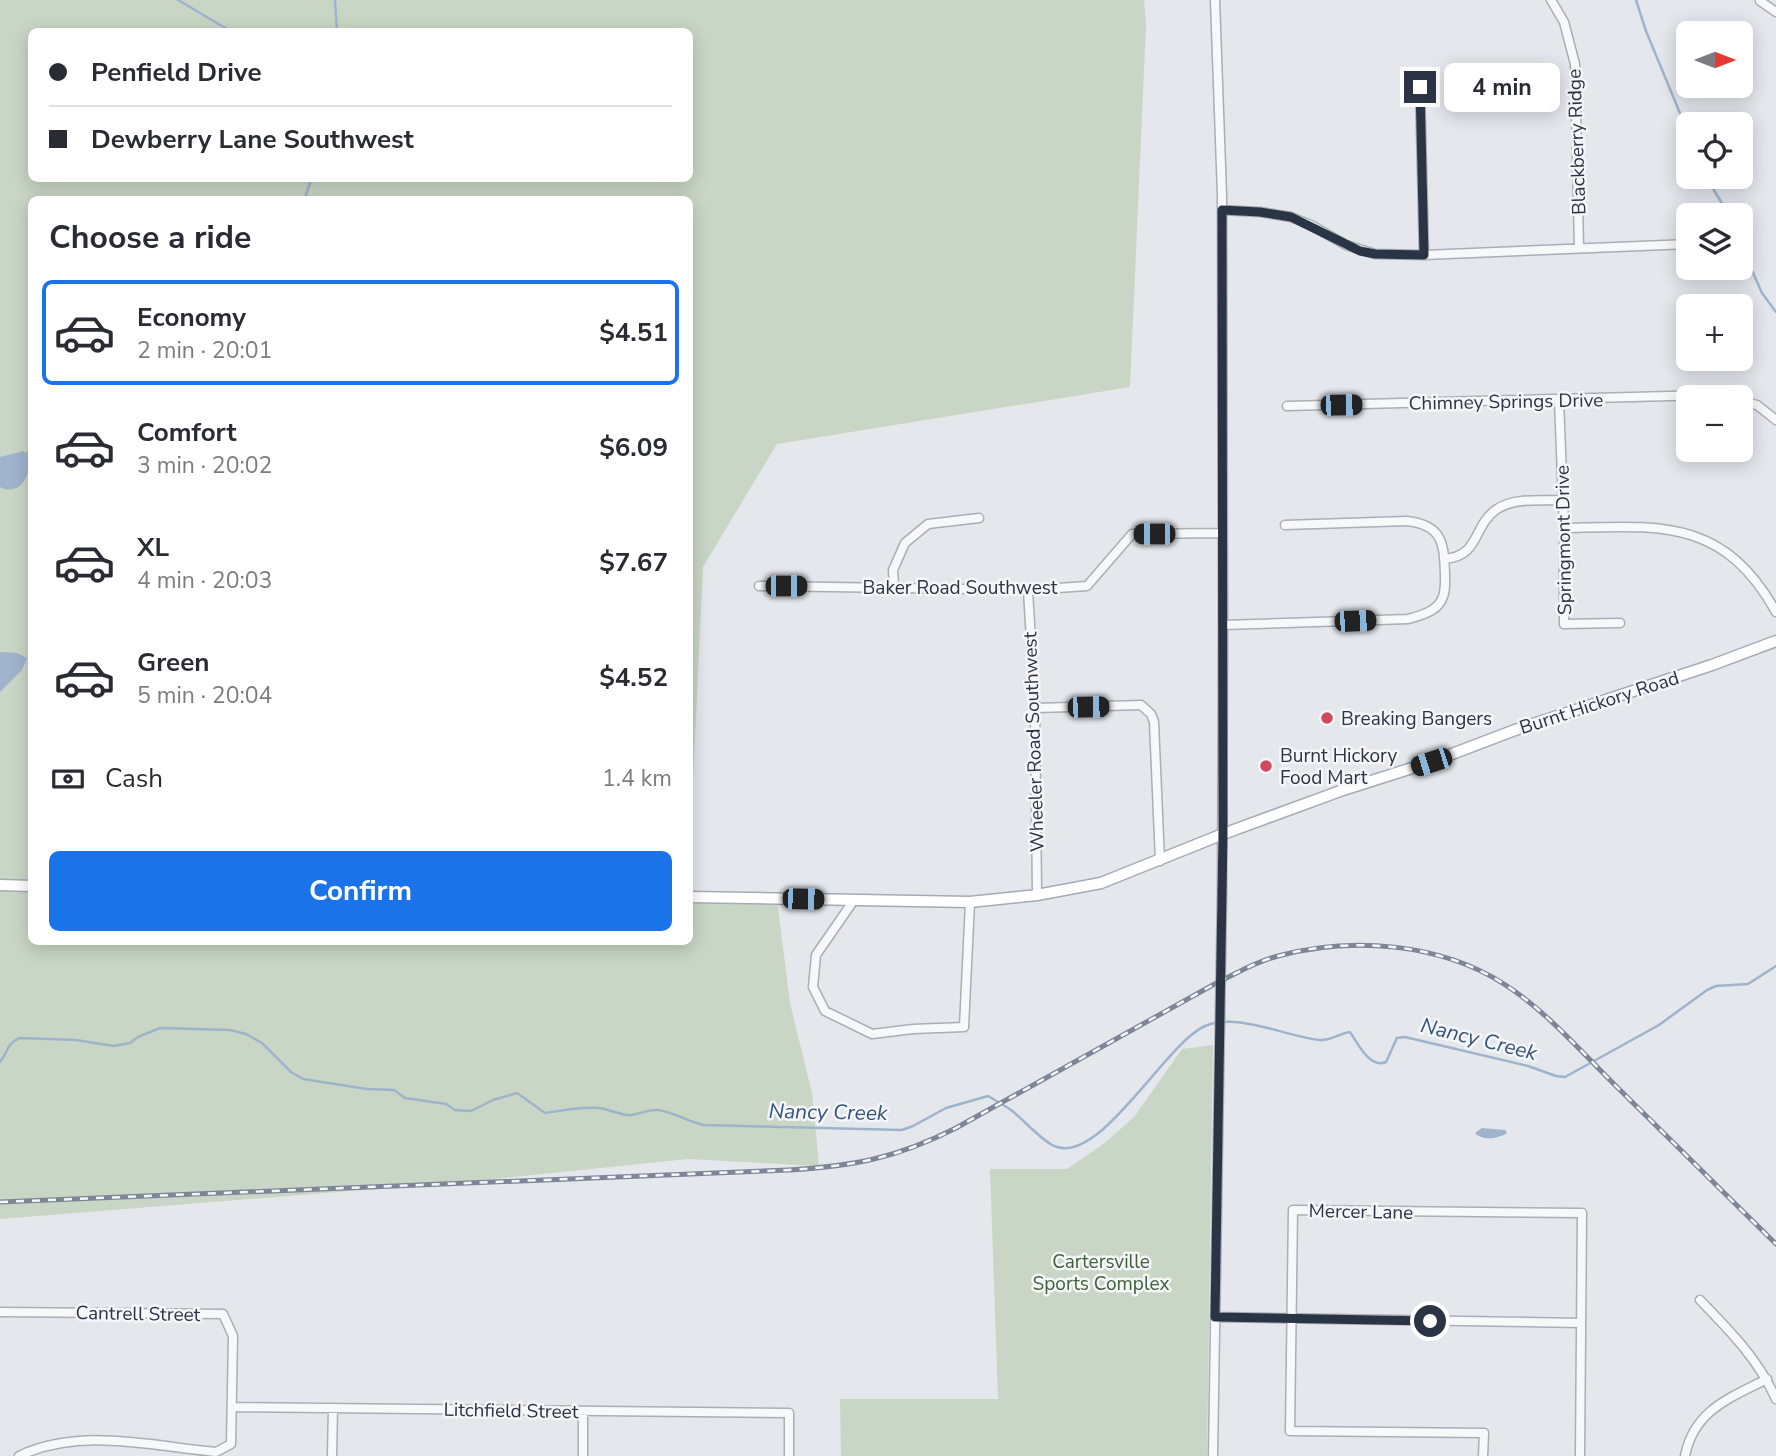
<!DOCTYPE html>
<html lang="en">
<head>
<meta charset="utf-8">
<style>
	:root { --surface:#fff; --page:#f2f2f3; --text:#2b2b33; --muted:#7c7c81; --line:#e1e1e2; --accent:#1a73e8 }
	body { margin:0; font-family:"Nunito Sans",sans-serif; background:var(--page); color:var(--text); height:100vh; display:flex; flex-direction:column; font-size:26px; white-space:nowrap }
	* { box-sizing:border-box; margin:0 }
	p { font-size:23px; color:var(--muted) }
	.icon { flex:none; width:38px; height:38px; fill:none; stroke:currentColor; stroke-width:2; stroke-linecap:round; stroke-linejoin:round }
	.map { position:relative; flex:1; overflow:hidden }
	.side { position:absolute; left:28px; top:196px; width:665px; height:749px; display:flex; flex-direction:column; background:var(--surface); border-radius:10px; box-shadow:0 4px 18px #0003 }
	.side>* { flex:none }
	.top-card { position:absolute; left:28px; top:28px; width:665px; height:154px; border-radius:10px; box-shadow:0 4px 18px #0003; display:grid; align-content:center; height:154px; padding:0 21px; background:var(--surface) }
	.needle { width:46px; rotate:90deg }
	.fabs { position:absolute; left:1676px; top:21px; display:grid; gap:14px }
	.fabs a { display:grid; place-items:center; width:77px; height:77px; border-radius:10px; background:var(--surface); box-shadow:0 4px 18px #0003; font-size:35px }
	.end { position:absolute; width:32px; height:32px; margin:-16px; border:9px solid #2b3445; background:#fff; box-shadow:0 0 0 4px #fff }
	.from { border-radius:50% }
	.bubble { position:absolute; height:49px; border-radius:10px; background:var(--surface); box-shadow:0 4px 18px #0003; font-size:23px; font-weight:700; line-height:49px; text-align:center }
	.car { position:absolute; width:21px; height:42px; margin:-21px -10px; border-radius:9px; box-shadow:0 0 5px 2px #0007; background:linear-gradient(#222 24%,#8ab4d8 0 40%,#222 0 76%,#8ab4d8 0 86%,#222 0) }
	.top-card b { display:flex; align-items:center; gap:24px; height:66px; font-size:26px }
	.top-card b+b { border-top:2px solid var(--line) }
	.top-card i { width:18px; height:18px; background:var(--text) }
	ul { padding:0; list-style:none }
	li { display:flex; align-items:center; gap:21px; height:105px; margin:0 14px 10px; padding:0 7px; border:4px solid transparent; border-radius:10px }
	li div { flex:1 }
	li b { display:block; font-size:26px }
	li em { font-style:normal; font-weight:700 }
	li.on { border-color:var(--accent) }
	li>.icon { width:63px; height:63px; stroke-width:1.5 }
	h2 { padding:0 21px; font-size:32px; line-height:84px }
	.pay { display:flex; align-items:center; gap:18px; height:77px; padding:0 21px; font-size:26px }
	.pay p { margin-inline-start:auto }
	.cta { display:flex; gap:14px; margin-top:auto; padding:14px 21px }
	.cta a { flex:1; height:80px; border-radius:10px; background:var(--accent); color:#fff; font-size:28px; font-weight:700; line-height:80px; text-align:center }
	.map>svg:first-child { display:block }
	.green { fill:#c9d6c5; fill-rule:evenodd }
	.water { fill:#9fb4cc }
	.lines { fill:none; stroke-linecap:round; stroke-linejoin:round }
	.stream { stroke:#9fb4cc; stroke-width:2.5 }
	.minor-casing { stroke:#a9aeb7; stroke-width:11 }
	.major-casing { stroke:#a3abb8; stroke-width:13 }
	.minor { stroke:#f7f8fa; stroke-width:8 }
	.major { stroke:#fff; stroke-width:10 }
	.rail-casing { stroke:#7d8696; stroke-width:5 }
	.rail { stroke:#f4f6f9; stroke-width:2.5; stroke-dasharray:8; stroke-linecap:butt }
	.route { stroke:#2b3445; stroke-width:9 }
	.poi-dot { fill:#d1495b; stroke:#f4f6f9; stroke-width:2.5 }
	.labels { text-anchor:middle; stroke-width:5; stroke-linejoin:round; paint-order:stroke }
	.street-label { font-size:19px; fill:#2b3445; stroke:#f4f6f9 }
	.poi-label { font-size:19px; fill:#2b3445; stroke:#f4f6f9; text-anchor:start }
	.park-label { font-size:19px; fill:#3f6138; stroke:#f4f6f9 }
	.water-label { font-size:21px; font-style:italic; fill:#34527a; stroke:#f4f6f9 }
</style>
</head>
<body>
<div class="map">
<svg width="1776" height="1456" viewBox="0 0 1776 1456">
	<rect width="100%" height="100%" fill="#e4e7ec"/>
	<path class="green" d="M0,0H1144L1146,25L1130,387L777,444L703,567L690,846V200H32V942H690V897L777,899L790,1003L812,1093L819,1166L688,1159L463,1182L0,1219ZM32,32H690V178H32Z
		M1213,1045L1207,1456H841L840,1399H998L990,1169H1067L1106,1142L1134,1117L1182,1049Z"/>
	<path class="water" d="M23,451L27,454C34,471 21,498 0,487V457Z
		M0,652L17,653L27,658L22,670L0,692Z
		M1482,1128L1505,1130L1507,1133C1498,1139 1482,1141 1475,1133Z"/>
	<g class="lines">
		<path class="stream" d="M178,0L232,32
			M335,0L337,32
			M1636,0L1646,31L1689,135
			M1706,177L1729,215
			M304,200L312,178
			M1741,246L1762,293L1776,312
			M27,454L32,445
			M0,1062C8,1053 6,1043 20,1038L76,1040L114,1046L130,1043L138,1037L160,1028L230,1030L246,1034L262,1043L291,1072L303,1079L367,1089L394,1090L405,1098L446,1104L455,1110L471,1111L493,1100L517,1093L545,1113C564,1110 580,1107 599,1108C609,1109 622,1116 631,1115C641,1114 647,1109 658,1110C674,1112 688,1122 704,1125L902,1130L913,1126L946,1108L988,1096C996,1101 1004,1105 1011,1110C1025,1121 1037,1136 1052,1145C1098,1170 1164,1044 1205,1026C1239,1012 1286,1037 1320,1040C1331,1041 1340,1033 1350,1032C1358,1044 1370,1069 1386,1062L1397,1038L1405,1037L1528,1066L1556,1076L1565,1077L1659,1025L1707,990L1716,986L1748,984L1776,966"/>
		<g class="minor-casing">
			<path id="minor" d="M1551,0L1564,22L1575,64L1579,248
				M1760,1L1776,12
				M1420,87L1424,255
				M1222,210L1260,212L1291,217L1311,225L1346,245L1375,254L1424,255L1689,244
				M1559,400L1564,528V624L1620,623
				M1741,401L1757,405L1776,420
				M1287,406L1710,395L1726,397
				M1564,528C1659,526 1723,517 1776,612
				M1444,559C1481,556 1472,526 1497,509C1515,497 1543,501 1563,500
				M759,586L1028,590L1087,586L1132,534L1222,533
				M894,586L893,570L905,543L928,524L979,518
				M1028,590L1035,708L1037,895
				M1223,625L1408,619C1419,616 1435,612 1441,601C1446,593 1445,584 1445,575C1444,544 1443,525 1407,521L1285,525
				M1035,708L1141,705L1151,714L1154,722L1160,861
				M854,900L816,955L813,987L825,1011L872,1034L913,1029L964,1027L970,902
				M1700,1300C1730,1331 1758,1359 1776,1399
				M0,1312L223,1314L233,1336L231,1444L216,1452C151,1446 80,1427 19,1456
				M1215,1317L1581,1323
				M233,1407L789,1413V1456
				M583,1411V1456
				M332,1456L333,1408
				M1213,1456L1222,893L1223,625L1222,195L1215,0
				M1483,1456L1484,1433L1290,1431L1293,1210L1582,1213L1580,1456
				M1685,1456C1694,1410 1730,1398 1767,1379"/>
		</g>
		<g class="major-casing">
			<path id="major" d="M0,885L32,886
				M690,897L970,902L1037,895L1101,883L1223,834L1343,790L1431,762L1515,730L1712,665L1776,641"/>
		</g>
		<use href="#minor" class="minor"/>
		<use href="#major" class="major"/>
		<g class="rail-casing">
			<path id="rail" d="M0,1202L789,1170C854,1166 897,1158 956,1128L1220,981C1239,972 1258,961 1278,956C1351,936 1440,943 1504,984C1548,1012 1584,1055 1621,1091C1673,1142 1724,1193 1776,1244"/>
		</g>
		<use href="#rail" class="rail"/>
	</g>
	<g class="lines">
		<path class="route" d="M1420,87L1424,255L1375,254L1360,251L1291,217L1260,212L1222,210L1223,834L1215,1317L1430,1321"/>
	</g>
	<g class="poi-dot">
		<circle cx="1327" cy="718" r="7"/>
		<circle cx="1266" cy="766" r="7"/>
	</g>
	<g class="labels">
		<g class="street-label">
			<text transform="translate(1576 142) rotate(-92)" y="7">Blackberry Ridge</text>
			<text transform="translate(1506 401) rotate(-1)" y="7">Chimney Springs Drive</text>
			<text transform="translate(1563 540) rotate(-91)" y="7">Springmont Drive</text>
			<text x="960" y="594">Baker Road Southwest</text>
			<text transform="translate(1599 702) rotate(-18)" y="7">Burnt Hickory Road</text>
			<text transform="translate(1033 742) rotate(-92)" y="7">Wheeler Road Southwest</text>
			<text transform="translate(1361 1211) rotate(1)" y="7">Mercer Lane</text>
			<text transform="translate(138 1313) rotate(1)" y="7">Cantrell Street</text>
			<text transform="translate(511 1410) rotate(1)" y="7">Litchfield Street</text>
		</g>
		<g class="poi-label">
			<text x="1341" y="725">Breaking Bangers</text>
			<text x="1280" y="762">Burnt Hickory<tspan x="1280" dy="22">Food Mart</tspan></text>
		</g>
		<g class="park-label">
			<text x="1101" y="1268">Cartersville<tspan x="1101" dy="22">Sports Complex</tspan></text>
		</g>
		<g class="water-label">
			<text transform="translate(1479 1039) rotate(14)" y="7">Nancy Creek</text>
			<text transform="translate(828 1112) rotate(1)" y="7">Nancy Creek</text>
		</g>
	</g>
</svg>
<div class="fabs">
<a><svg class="needle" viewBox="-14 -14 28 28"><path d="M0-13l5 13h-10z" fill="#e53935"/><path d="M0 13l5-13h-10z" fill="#7c7c81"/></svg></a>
<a><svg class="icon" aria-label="locate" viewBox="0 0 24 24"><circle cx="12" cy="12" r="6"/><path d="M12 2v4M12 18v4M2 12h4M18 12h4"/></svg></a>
<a><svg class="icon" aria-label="layers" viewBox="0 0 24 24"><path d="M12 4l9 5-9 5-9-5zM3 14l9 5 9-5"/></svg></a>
<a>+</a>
<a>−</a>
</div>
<i class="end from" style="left:1430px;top:1321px"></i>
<i class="end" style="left:1420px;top:87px"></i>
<div class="bubble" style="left:1444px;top:63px;width:116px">4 min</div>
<i class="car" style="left:1341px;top:405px;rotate:89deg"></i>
<i class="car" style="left:1154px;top:534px;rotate:270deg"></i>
<i class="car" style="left:786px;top:586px;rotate:90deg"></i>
<i class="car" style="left:1355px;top:621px;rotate:88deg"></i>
<i class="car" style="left:1088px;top:707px;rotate:89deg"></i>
<i class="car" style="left:1431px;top:762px;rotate:252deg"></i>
<i class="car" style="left:803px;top:899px;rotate:91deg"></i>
<div class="top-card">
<b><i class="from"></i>Penfield Drive</b>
<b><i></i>Dewberry Lane Southwest</b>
</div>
<section class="side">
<h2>Choose a ride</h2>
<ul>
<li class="on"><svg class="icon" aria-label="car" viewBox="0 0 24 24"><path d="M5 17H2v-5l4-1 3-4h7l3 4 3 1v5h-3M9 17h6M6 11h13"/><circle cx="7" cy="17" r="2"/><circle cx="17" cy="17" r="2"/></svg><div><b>Economy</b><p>2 min · 20:01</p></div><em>$4.51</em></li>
<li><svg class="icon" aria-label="car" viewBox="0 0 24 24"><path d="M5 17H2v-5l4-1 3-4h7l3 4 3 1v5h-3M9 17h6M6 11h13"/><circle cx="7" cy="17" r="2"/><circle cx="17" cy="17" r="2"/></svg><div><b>Comfort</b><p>3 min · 20:02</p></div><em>$6.09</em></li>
<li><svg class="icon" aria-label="car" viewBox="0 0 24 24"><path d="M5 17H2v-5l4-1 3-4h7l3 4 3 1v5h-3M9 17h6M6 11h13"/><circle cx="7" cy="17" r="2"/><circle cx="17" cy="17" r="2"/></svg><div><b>XL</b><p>4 min · 20:03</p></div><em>$7.67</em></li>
<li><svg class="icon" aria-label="car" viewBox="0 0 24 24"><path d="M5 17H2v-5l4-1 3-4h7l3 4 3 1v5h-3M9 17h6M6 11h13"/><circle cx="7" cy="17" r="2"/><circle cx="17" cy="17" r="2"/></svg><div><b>Green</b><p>5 min · 20:04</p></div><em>$4.52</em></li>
</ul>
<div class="pay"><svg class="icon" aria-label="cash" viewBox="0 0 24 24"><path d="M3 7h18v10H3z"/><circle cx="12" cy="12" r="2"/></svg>Cash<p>1.4 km</p></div>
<div class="cta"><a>Confirm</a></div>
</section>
</div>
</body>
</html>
